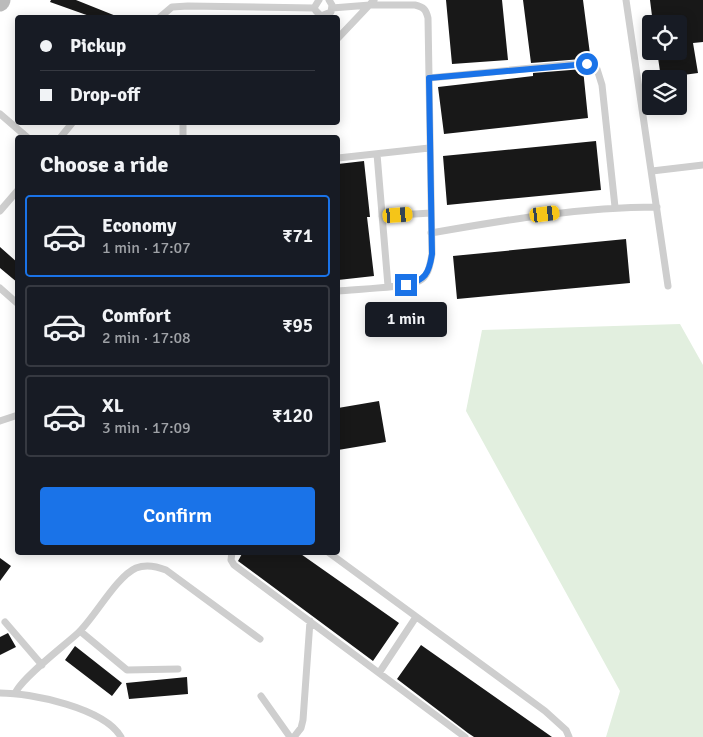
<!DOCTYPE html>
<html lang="en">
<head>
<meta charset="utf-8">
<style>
	:root { --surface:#171b24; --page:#242831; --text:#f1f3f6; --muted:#9ea1a6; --line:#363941; --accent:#1a73e8 }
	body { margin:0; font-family:Signika,sans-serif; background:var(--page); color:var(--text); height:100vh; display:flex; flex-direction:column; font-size:19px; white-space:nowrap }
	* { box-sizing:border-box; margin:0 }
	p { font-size:16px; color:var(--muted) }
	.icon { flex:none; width:28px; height:28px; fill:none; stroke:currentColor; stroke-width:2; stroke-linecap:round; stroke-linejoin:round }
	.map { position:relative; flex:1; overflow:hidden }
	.details { position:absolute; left:15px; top:135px; width:325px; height:420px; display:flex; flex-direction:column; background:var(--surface); border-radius:5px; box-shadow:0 2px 12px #0003 }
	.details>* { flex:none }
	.hud { position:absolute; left:15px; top:15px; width:325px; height:110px; border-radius:5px; box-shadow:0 2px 12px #0003; display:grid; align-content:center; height:110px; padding:0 25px; background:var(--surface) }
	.buttons { position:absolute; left:642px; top:15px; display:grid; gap:10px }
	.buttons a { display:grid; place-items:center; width:45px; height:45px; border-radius:5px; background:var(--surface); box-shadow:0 2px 12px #0003; font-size:25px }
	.end { position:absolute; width:22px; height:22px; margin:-11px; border:6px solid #1a73e8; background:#fff; box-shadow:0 0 0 2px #fff }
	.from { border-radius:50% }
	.bubble { position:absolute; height:35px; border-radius:5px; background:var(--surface); box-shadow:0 2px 12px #0003; font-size:16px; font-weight:600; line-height:35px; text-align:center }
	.car { position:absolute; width:15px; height:30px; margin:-15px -8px; border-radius:6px; box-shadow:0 0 4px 1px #0007; background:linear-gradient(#f5c518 24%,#345 0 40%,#f5c518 0 76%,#345 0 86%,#f5c518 0) }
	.hud b { display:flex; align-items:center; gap:18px; height:48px; font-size:19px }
	.hud b+b { border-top:1px solid var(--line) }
	.hud i { width:12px; height:12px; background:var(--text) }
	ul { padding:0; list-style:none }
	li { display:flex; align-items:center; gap:15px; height:82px; margin:0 10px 8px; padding:0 15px; border:2px solid var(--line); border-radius:5px }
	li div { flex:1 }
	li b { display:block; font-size:19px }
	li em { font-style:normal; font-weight:600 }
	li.active { border-color:var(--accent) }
	li>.icon { width:45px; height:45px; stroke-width:1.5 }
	h2 { padding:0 25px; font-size:22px; line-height:60px }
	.action { display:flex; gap:10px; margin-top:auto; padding:10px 25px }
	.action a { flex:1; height:58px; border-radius:5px; background:var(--accent); color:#fff; font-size:20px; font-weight:600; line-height:58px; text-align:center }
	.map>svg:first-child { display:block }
	.green { fill:#e2efdf }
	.building { fill:#181818 }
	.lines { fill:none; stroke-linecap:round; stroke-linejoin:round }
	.lane { stroke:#cecece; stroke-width:7 }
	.secondary { stroke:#bbb; stroke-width:19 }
	.route { stroke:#1a73e8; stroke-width:6 }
</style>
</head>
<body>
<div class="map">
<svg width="703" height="737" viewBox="0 0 703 737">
	<rect width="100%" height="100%" fill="#fff"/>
	<path class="green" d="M680,324L703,365V737H606L620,691L466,411L482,330Z"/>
	<path class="building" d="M51,0H76L121,18H95L50,2Z
		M446,0H502L508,60L452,64Z
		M523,0H583L590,54L581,56L582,59L531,63Z
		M650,0H703V42L693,43L698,73L661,78L657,51H679V24H653Z
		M583,69L588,118L444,134L438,87L533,76V73Z
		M596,141L601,190L447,205L443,156Z
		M364,161L370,217H367L374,276L338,280V164Z
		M626,239L630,283L457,299L453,256Z
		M0,247L18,263V283L0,268Z
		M379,401L386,442L338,450V408Z
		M243,552H298L399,623L373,661L238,561Z
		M0,558L11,566L0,581Z
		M8,633L16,647L0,655V637Z
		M421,645L552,737H474L468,733L397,679Z
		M75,646L122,683L112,696L65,660Z
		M187,677L188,694L129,699L126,683Z"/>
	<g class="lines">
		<path class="lane" d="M319,0L314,8L316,11L321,16L331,12L332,5L329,0
			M626,0L668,286
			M332,8L370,5H415C424,7 426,10 428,18L432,254C430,264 429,276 419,281C406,288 354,289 338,291
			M159,18L172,7L188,6L314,8
			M338,38L374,0
			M429,78L574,64H587L597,69L602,85L615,207
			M0,114L28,138
			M60,138L73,122
			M183,138V122
			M377,154L388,286
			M338,158L429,148
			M652,171L703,165
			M0,211L18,190
			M382,216L431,213
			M431,233C506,220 580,207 657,207
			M0,288L18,304
			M0,421L18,415
			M232,552L231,560L234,565L465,737
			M328,552L545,711L566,730L569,737
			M5,622L42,665
			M80,631L127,670L178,669
			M379,673L416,617
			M0,693C32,693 104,708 121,737
			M15,694C19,680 64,646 78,633C95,617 116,577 136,568C146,564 156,566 166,570L260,639
			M261,696L290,737
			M294,737L301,728L303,720L310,621"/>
		<path class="secondary" d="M0,2L1,0"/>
	</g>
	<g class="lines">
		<path class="route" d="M406,285C425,280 429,274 432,254L429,78L587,64"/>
	</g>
</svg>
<div class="buttons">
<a><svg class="icon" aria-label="locate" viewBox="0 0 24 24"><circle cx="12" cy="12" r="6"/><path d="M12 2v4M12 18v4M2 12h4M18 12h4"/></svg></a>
<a><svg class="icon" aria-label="layers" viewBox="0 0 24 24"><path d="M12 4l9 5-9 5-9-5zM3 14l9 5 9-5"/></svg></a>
</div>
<i class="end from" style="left:587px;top:64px"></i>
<i class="end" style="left:406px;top:285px"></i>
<div class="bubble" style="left:365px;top:302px;width:82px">1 min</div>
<i class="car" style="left:545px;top:214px;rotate:83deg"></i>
<i class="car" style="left:398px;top:215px;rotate:86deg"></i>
<div class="hud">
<b><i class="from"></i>Pickup</b>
<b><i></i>Drop-off</b>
</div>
<section class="details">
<h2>Choose a ride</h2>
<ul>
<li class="active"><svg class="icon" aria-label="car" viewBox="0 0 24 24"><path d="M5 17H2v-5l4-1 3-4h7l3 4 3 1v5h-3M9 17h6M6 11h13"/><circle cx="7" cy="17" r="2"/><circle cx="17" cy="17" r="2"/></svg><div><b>Economy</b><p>1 min · 17:07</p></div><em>₹71</em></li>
<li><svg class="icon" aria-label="car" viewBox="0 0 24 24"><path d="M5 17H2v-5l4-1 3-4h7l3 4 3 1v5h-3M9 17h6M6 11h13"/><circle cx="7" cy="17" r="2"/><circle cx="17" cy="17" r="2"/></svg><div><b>Comfort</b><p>2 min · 17:08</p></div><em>₹95</em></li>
<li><svg class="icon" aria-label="car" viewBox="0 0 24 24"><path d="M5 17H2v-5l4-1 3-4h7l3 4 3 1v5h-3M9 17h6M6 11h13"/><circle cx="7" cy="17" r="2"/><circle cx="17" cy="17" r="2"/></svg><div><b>XL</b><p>3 min · 17:09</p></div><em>₹120</em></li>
</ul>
<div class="action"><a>Confirm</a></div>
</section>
</div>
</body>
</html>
